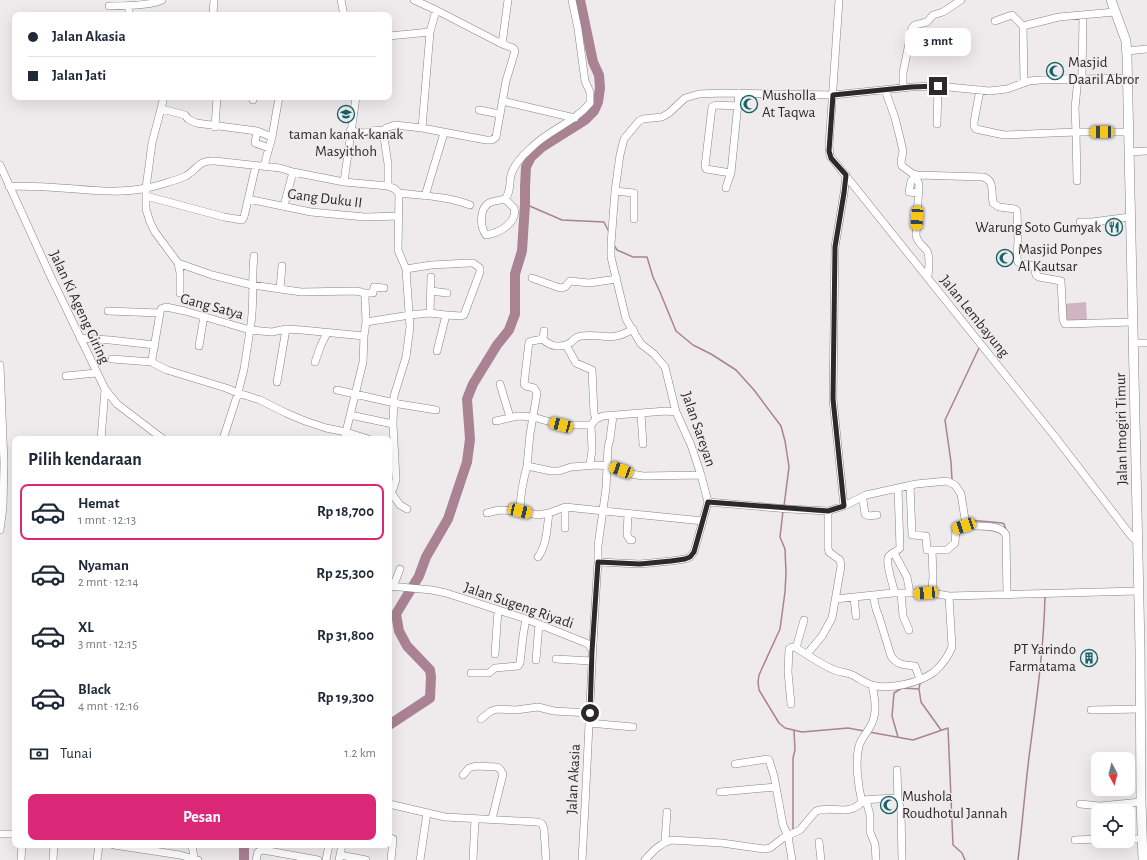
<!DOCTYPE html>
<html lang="id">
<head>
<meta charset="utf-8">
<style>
	:root { --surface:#fff; --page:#f2f2f3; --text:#1f2937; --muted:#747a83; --line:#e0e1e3; --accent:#db2777 }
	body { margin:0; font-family:"Alegreya Sans",sans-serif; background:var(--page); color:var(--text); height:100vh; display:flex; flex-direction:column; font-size:15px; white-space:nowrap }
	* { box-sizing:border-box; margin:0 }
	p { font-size:13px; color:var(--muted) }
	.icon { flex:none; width:22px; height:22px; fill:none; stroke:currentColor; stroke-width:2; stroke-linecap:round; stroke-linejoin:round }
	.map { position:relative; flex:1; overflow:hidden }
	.details { position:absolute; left:12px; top:436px; width:380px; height:412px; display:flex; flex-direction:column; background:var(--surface); border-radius:8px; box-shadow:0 4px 16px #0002 }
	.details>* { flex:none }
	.guide { position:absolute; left:12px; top:12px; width:380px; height:88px; border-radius:8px; box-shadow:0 4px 16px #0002; display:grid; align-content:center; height:88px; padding:0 16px; background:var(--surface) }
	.needle { width:26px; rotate:173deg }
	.controls { position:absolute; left:1091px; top:752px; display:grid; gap:8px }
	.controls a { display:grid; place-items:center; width:44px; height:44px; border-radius:8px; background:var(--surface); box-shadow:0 4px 16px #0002; font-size:20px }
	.end { position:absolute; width:18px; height:18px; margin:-9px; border:5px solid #2b292a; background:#fff; box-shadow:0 0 0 2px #fff }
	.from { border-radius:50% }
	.bubble { position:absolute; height:28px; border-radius:8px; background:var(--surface); box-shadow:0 4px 16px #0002; font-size:13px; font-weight:700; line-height:28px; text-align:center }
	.car { position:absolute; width:12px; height:24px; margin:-12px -6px; border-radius:5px; box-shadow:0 0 3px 1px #0007; background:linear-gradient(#f5c518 24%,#345 0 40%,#f5c518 0 76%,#345 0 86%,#f5c518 0) }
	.guide b { display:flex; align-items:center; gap:14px; height:38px; font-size:15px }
	.guide b+b { border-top:1px solid var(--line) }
	.guide i { width:10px; height:10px; background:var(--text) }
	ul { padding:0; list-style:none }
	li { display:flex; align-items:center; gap:12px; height:56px; margin:0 8px 6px; padding:0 8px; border:2px solid transparent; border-radius:8px }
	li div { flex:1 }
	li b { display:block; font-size:15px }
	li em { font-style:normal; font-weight:700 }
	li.on { border-color:var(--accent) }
	li>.icon { width:36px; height:36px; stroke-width:1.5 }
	h2 { padding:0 16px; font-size:18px; line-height:48px }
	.pay { display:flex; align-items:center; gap:10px; height:44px; padding:0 16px; font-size:15px }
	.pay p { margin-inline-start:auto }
	.primary-button { display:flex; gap:8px; margin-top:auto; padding:8px 16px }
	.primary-button a { flex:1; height:46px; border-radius:8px; background:var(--accent); color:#fff; font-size:16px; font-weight:700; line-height:46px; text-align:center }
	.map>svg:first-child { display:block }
	.green { fill:#cfb5bf }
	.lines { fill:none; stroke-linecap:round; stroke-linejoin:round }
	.stream { stroke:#aa8393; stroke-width:1.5 }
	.river { stroke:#aa8393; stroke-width:10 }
	.minor-casing { stroke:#888385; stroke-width:8 }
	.major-casing { stroke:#888385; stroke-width:10 }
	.minor { stroke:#fff; stroke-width:7 }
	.major { stroke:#fff; stroke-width:9 }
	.route { stroke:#2b292a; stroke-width:5 }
	.labels { text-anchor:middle; stroke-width:3; stroke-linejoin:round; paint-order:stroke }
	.poi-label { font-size:15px; fill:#2b292a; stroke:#efeaeb; text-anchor:start }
	.street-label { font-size:15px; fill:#2b292a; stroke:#efeaeb }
</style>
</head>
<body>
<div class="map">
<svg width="1147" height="860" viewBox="0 0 1147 860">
	<rect width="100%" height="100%" fill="#efeaeb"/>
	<path class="green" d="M1086,302L1087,322H1065L1064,304Z"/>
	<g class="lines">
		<path class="stream" d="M525,204L562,220L604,222L609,232
			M614,245L617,250L633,257H647L653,277L660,292L676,331L693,345L711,354L736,370L754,390L781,426L785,441L789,467L784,506
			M952,480L951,462L945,420L979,348
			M783,511L780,537L785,549L786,573L785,592L780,629L759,675L758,682L759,690L779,723L785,728L802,732L848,728L864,731
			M969,520L1002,523L1004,524L1006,530
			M919,689L921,702L941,730
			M869,732L913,740L948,728L953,845L962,853L965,860
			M898,737L892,716L894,693L902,688L919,689L920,683
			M793,830V758L795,750L794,730
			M1018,860C1022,826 1025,791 1029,757C1036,703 1044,649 1045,595"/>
		<path class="river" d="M389,725L430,698L431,677L430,670L407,646L399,631L396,614L419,576L426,557L448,519L467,462L470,439L467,399L473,384L497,345L509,330L515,314V274L522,251L525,204V187L526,167L531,157L542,147L585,120L594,111L598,102L600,88L599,75L593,62L580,0
			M244,845V860"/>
		<g class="minor-casing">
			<path id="minor" d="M341,0L344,15
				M839,0L829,146L830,156L1056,438L1132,537L1137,541
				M109,6C122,6 151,6 162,0
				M129,15V6
				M213,15L214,0
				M995,21L1012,15L1023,26L1024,83
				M1023,26L1059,17L1115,12
				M389,36L430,32
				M502,44L508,0
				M1127,51L1147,49
				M1078,78L1075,108L1076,132H1128
				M1082,78L1083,15
				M903,88V73L912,28L915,25L927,22L933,15L943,12L961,0
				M885,90L895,118L900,138L903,151L901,162L902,166L913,174L917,175L983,177C995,180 991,193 993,203L999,207L1015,209L1017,211L1018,240L1017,259L1018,262L1022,264L1034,266L1036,275L1039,277L1061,281L1063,320L1065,324L1133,322
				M980,90L974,122V126L976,129L1004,135L1076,132L1077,181
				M164,97L152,143L146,188V209L150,222L155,232L178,263L212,275L252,285L301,292L355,291L362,292L365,295V297L366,322L364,336L302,330L286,329L272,332L250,330C255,305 251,281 254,256
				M253,100L254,97
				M502,101L575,118
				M162,109L185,115L188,119L196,123L257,131
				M479,110L500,114
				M937,124L938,86
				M215,127L217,97
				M422,128L430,32L436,10
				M350,131L365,133L376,130L383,131L386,128L395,125L422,128L486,140H492L496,137L506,81L515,51L513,48L502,44L436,10L414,0
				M383,131L388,164V186
				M269,148L255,143L257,131L272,137
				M1129,152L1147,151
				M0,165L50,275L105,389L117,404L163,439
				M264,166L272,137L279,97
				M731,173L706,169L705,166L712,107L716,105L738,106
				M344,182L356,97
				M9,186C32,186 54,187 76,189C99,191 123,193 146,188C154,187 180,179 186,176C199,168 198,160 215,161L280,168L293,172L344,182L388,186L395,189L399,193C423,196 447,196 470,205
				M726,188L728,181L731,173L739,93
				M615,191L634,193V219
				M918,193L909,192L911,181L913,179L917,180L919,184L916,235C917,243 923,245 927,251C931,258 928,270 928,278
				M146,196L224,217L242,220L244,217L256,165
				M425,196L444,133
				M248,199L311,212L365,217L399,216
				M505,199C511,192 509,184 511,175C514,164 523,155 531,148C548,130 574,123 590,103V92L585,81L578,29L572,0
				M505,199L514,208C518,223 499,233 486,235C480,227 479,209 489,203C494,201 500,200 505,199Z
				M285,206V202L293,172
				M1080,222H1092L1130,217
				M178,263L180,273V293
				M406,269L431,265L469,263H473L480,268V272L464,315L461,316L446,315
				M532,278L560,288L565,287L570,281L589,283L617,279
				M280,289L282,266
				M431,291L447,293
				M363,293H373L374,287L384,288
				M166,307L185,311L250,330L244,369L238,393L226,388L167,370L153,363L152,359L160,313L161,309Z
				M108,311L160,313
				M430,313L431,277
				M366,322L410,315L430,313L446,315L437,351
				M633,329C610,343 603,333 581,336C575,337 574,340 570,343C561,348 550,347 543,339L532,341L529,342L524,384L526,386L534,388L537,393L530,434L527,466L551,471H559L571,467L597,465L610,466L631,474L643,476L701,475
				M80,338L110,340L155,345
				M543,339L544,331
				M1133,343H1147
				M566,345L576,363L592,370L594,413L596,419
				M199,346L204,316
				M112,359L152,362
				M315,362L321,345L327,333
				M0,365L4,463L3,508L0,530
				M66,376L96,373
				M277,382L286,329
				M500,384L510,417
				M337,390L399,404L436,410
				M641,414L643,444
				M350,415L393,424
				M496,421L518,416L533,417L561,425H591L596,419L603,416L666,411L676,412
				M346,432L363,362L364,336
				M346,432L368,439
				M101,439L105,390
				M223,439L238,393L260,400L286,413L305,421L326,428L346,432L345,439
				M590,464L592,450L591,425
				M527,466C523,481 520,495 520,511L538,515L549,513
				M910,485L912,535L926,536L927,550H932
				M390,491L400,505L407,509
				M389,492L393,489L396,480L393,424L394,396L406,357L410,327L406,269L398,250L399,193
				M861,498L863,500L865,514L869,516L877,515
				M708,502L789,509L828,511L844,506L866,495L916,484L947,481L955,485L961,494L965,519L968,526C978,526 1001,524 1006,535L1007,595
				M844,506L833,399L835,247L844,193L846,175
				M487,513L499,510L520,511
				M628,514L627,535L630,540H632
				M565,528V507
				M894,553L907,577L910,593
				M538,557C547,545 547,527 549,513L565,507L703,521
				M598,562V546L606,488L608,447L610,439L613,416
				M389,586L432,590L446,593L526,619L586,643L589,645L592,650
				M393,587L400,569
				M895,593C893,586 886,564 888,558C889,553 897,552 900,548L898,488
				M901,593L903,616L909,630
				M873,595L876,609L879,617L891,656C897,665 905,665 915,666L920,679
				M949,596L932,593L933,576L932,550H947L955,543L956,528L968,526
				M854,598L856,616
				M835,599L893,593H932
				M796,648L804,620
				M495,654L498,610
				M807,654L822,636L832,618L841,566L840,560L829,552L828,548V511
				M556,659L591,661
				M536,660L539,624
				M471,673H489L495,668L518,666L520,663L523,636L526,619
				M791,704L788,672L789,649L792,647H795C807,655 819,663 832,669C838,672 844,672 850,674C858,677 864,683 872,685C890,690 919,683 934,672C942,665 948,657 952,647L949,596L1138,591
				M1091,710L1141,709
				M481,719L491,711L498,709L516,710L538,707L554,711L590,713
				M589,723L633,727
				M735,764L767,759L769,760L774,776L783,825L788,836L792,860
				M897,770L898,800
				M463,775L469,768L476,766L497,767L500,769L503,774L492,819
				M720,792L776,787
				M861,800L895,798L898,800L901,811L902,860
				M862,802L867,804L870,815V832L875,844L876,860
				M389,804L445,817L538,822L542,824L544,829L546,860
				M1080,804L1100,806L1141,802
				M0,834H15
				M389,838L393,839L391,860
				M1128,839H1142
				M1075,840L1098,839
				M665,842L667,812
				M819,842L821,860
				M114,845L180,855L198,860
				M192,845L194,858
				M340,855L366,860
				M21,860L22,845
				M53,860L54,845
				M97,860L99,845
				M256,860L258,852L263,850L318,860
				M326,860L329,845
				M339,860L342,845
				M420,860L427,813
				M473,860L475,819
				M582,860C588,761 591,661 598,562L640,564L671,561L685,559L690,557L694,552L708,502L701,475L691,445L676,412L665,367L654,354L641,344L626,319L611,257V244L615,191L620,155L624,139L639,121L643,119L662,117L669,113L685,98L699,94L722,93L833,95L911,87L938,86L989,91L1007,89L1029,81L1040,80L1127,78
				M645,860C653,851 659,844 671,840L722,843L764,849L770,848L783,838L800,830L816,811C833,805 848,817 862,802C858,786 855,762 859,746C861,739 866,734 870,727C878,714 875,699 872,685"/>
		</g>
		<g class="major-casing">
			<path id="major" d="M1111,0L1126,41L1127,56L1140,648L1141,802L1143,860"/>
		</g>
		<use href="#minor" class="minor"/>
		<use href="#major" class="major"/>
	</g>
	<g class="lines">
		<path class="route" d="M590,713L592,651L598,562L640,564L671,561L685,559L690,557L694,552L708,502L828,511L844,506L833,399L835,247L844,193L846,175L831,158L829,151L833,95L911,87L938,86"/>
	</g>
	<defs>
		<g id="mosque-ring" transform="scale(0.9)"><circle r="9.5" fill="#efeaeb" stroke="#146369" stroke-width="1.5"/><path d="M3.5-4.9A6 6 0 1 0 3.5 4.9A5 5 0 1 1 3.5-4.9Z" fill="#146369"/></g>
		<g id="school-ring" transform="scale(0.9)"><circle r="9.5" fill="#efeaeb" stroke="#146369" stroke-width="1.5"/><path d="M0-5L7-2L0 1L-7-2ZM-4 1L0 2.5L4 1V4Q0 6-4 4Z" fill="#146369"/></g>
		<g id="restaurant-ring" transform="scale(0.9)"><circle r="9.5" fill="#efeaeb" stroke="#146369" stroke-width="1.5"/><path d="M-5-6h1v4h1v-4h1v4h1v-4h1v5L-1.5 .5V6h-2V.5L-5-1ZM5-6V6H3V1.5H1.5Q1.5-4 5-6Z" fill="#146369"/></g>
		<g id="building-ring" transform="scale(0.9)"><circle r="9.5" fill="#efeaeb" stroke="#146369" stroke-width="1.5"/><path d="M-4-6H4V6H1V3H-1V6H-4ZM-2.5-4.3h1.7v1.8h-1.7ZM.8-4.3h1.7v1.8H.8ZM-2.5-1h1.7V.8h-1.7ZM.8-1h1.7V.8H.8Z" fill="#146369"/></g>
	</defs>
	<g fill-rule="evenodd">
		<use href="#mosque-ring" x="1055" y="71"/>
		<use href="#mosque-ring" x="749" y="104"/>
		<use href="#school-ring" x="346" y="114"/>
		<use href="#restaurant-ring" x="1114" y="227"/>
		<use href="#mosque-ring" x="1005" y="258"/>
		<use href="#building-ring" x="1089" y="658"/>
		<use href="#mosque-ring" x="889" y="805"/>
	</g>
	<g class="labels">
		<g class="poi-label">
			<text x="1068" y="67">Masjid<tspan x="1068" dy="17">Daaril Abror</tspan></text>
			<text x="762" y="100">Musholla<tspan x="762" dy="17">At Taqwa</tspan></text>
			<text x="346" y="139" text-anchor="middle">taman kanak-kanak<tspan x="346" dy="17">Masyithoh</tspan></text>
			<text x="1101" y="232" text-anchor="end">Warung Soto Gumyak</text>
			<text x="1018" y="254">Masjid Ponpes<tspan x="1018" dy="17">Al Kautsar</tspan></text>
			<text x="1076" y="654" text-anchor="end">PT Yarindo<tspan x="1076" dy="17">Farmatama</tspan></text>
			<text x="902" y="801">Mushola<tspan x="902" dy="17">Roudhotul Jannah</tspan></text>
		</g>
		<g class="street-label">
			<text transform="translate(325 198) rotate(7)" y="5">Gang Duku II</text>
			<text transform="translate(212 306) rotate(15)" y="5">Gang Satya</text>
			<text transform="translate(80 307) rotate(65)" y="5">Jalan Ki Ageng Giring</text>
			<text transform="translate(975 316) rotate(51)" y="5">Jalan Lembayung</text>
			<text transform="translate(699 429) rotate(71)" y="5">Jalan Sareyan</text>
			<text transform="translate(1121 429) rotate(-91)" y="5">Jalan Imogiri Timur</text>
			<text transform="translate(519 605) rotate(19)" y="5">Jalan Sugeng Riyadi</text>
			<text transform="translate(573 779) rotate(-87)" y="5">Jalan Akasia</text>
		</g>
	</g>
</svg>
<div class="controls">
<a><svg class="needle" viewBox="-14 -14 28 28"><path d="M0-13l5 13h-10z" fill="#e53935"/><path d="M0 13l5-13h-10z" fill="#747a83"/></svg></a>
<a><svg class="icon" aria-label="locate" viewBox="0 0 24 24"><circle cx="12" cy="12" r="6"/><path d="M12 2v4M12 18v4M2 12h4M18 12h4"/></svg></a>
</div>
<i class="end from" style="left:590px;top:713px"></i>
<i class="end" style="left:938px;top:86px"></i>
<div class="bubble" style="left:905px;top:28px;width:66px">3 mnt</div>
<i class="car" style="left:1102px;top:132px;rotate:270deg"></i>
<i class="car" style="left:917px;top:218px;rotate:183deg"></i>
<i class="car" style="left:561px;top:425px;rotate:285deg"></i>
<i class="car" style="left:621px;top:470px;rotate:290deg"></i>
<i class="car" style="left:520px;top:511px;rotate:103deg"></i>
<i class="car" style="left:964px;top:526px;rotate:251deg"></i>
<i class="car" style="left:926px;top:593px;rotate:266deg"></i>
<div class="guide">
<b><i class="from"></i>Jalan Akasia</b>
<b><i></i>Jalan Jati</b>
</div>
<section class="details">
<h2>Pilih kendaraan</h2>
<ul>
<li class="on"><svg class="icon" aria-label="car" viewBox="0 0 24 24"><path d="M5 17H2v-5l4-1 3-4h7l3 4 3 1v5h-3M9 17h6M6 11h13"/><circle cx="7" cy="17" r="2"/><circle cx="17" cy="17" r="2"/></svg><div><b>Hemat</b><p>1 mnt · 12:13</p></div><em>Rp 18,700</em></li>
<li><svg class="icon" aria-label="car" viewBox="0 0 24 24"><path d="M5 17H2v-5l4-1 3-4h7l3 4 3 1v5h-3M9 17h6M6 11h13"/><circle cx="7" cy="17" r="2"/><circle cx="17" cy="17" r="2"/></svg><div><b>Nyaman</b><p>2 mnt · 12:14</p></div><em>Rp 25,300</em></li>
<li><svg class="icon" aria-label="car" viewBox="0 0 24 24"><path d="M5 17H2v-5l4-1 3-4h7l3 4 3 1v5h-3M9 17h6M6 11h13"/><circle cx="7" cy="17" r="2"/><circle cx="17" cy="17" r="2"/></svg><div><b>XL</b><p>3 mnt · 12:15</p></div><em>Rp 31,800</em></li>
<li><svg class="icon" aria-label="car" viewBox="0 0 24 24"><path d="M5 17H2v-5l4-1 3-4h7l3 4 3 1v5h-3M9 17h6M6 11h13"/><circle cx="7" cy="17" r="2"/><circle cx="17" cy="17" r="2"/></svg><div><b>Black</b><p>4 mnt · 12:16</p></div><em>Rp 19,300</em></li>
</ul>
<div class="pay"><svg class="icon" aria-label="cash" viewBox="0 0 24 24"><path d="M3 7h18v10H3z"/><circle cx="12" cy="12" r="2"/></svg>Tunai<p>1.2 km</p></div>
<div class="primary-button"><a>Pesan</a></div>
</section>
</div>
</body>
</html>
